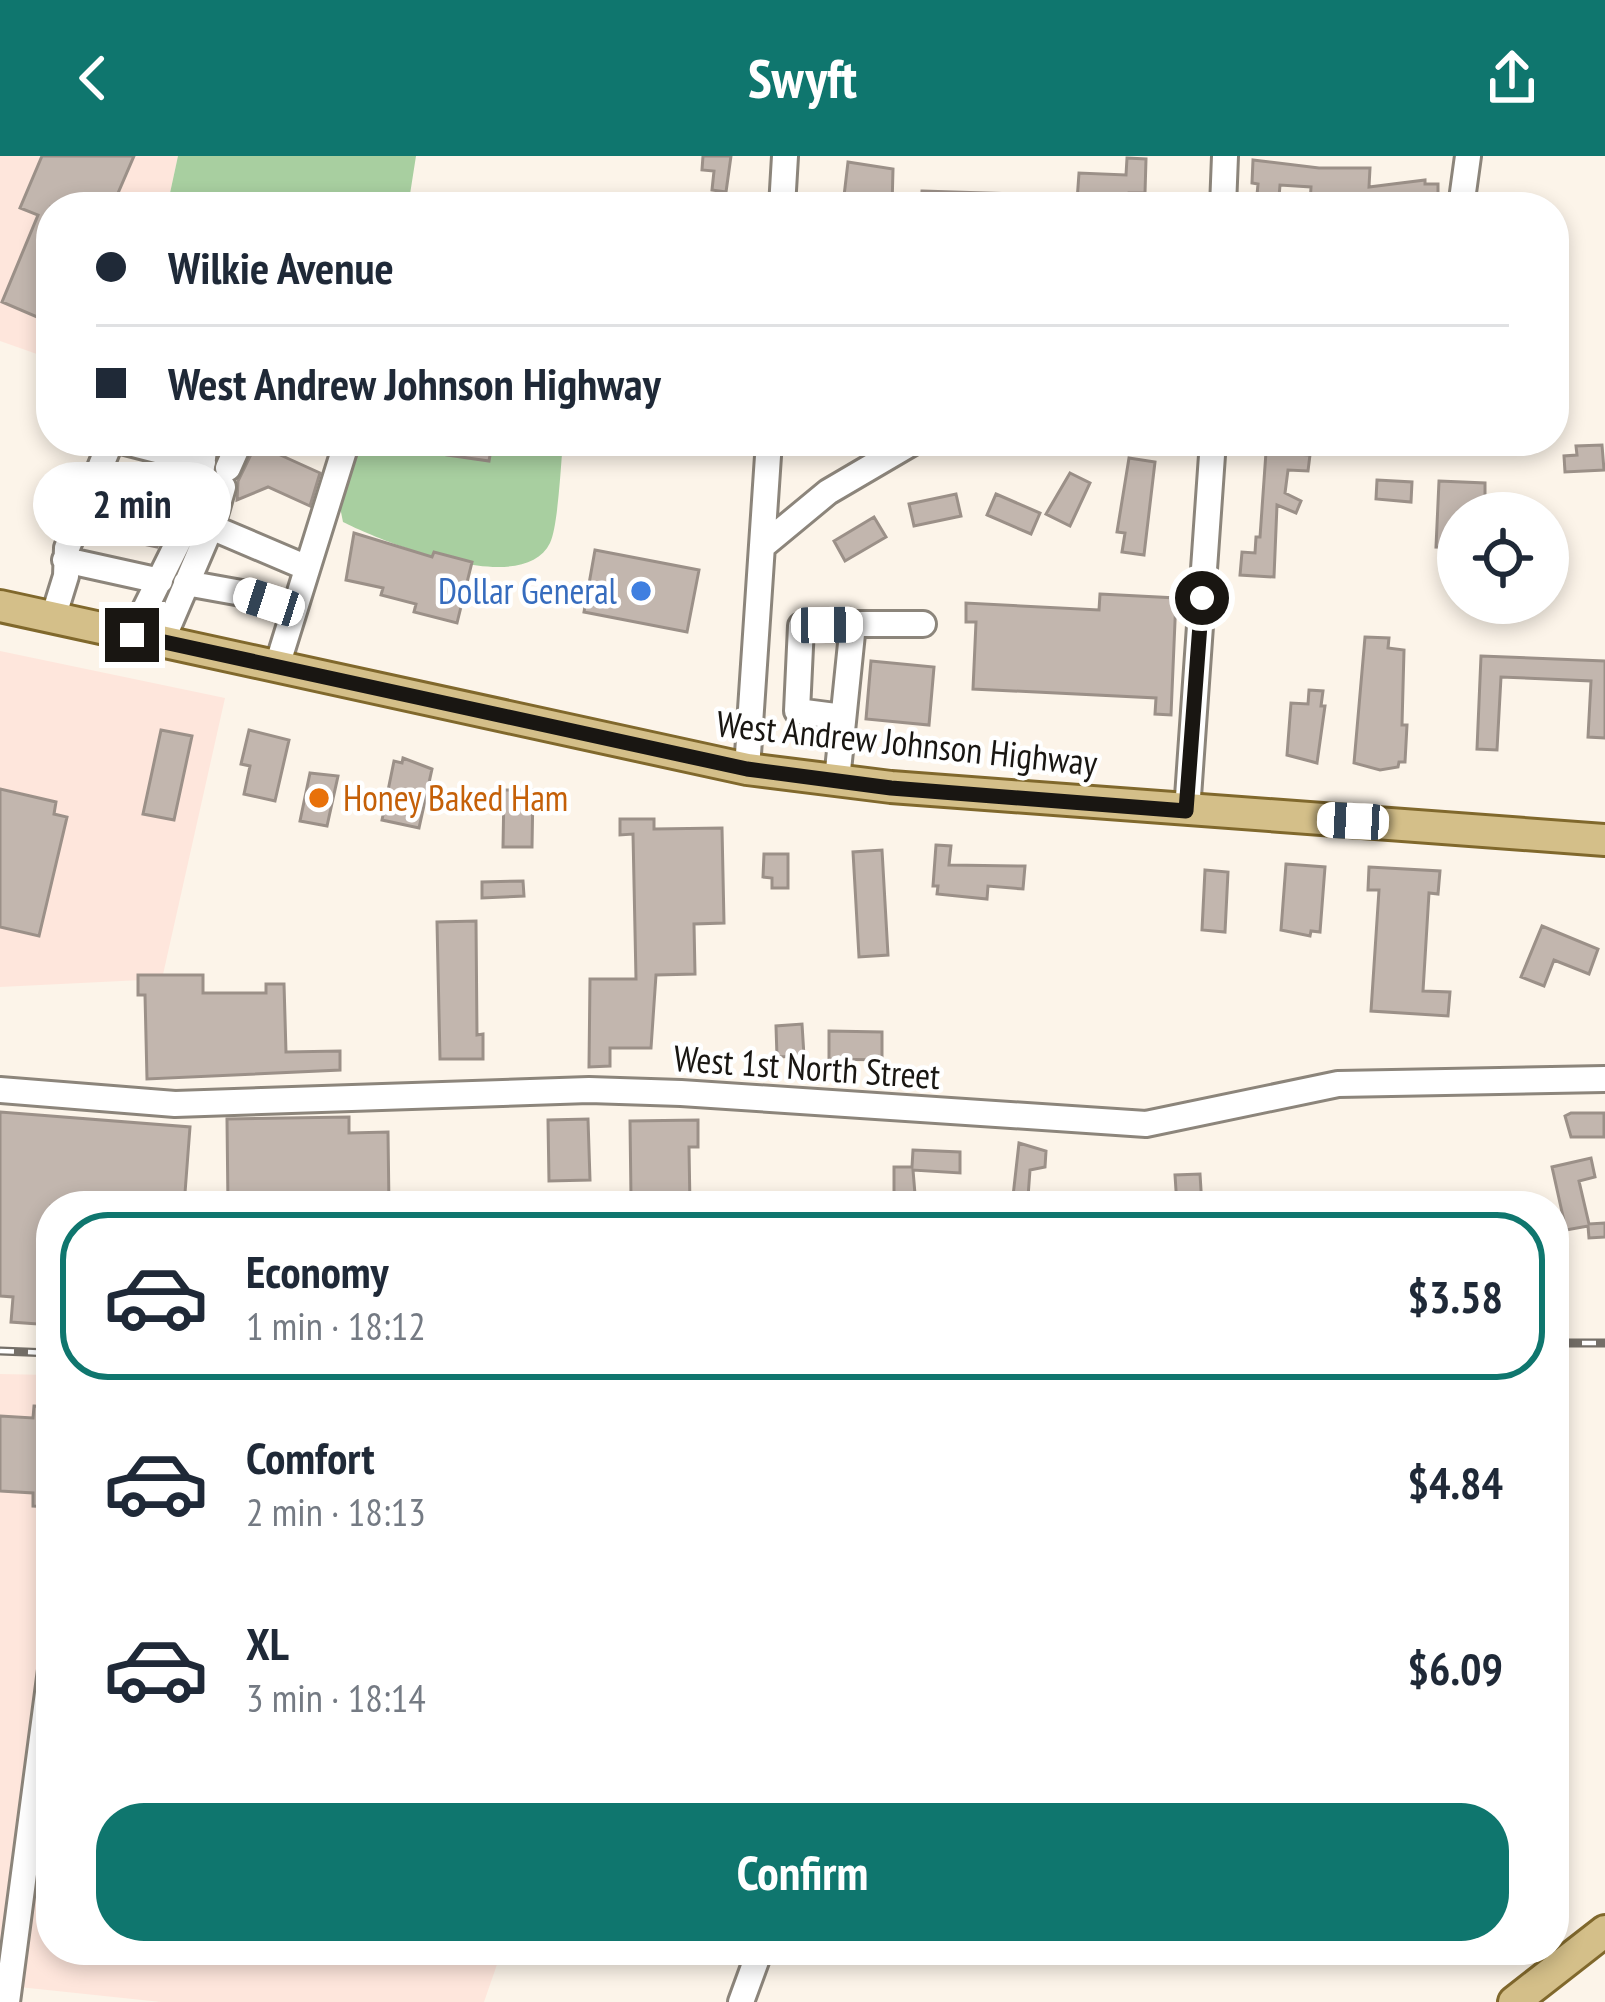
<!DOCTYPE html>
<html lang="en">
<head>
<meta charset="utf-8">
<style>
	:root { --surface:#fff; --page:#f6f6f7; --text:#1f2937; --muted:#747a83; --line:#e0e1e3; --accent:#0f766e }
	body { margin:0; font-family:"PT Sans Narrow",sans-serif; background:var(--page); color:var(--text); height:100vh; display:flex; flex-direction:column; font-size:45px; white-space:nowrap }
	* { box-sizing:border-box; margin:0 }
	p { font-size:39px; color:var(--muted) }
	.icon { flex:none; width:66px; height:66px; fill:none; stroke:currentColor; stroke-width:2; stroke-linecap:round; stroke-linejoin:round }
	.map { position:relative; flex:1; overflow:hidden }
	.panel { position:absolute; left:36px; top:1035px; width:1533px; height:774px; display:flex; flex-direction:column; background:var(--surface); border-radius:48px; box-shadow:0 6px 18px #0003 }
	.panel>* { flex:none }
	.top-card { position:absolute; left:36px; top:36px; width:1533px; height:264px; border-radius:48px; box-shadow:0 6px 18px #0003; display:grid; align-content:center; height:264px; padding:0 60px; background:var(--surface) }
	.buttons { position:absolute; left:1437px; top:336px; display:grid; gap:24px }
	.buttons a { display:grid; place-items:center; width:132px; height:132px; border-radius:50%; background:var(--surface); box-shadow:0 6px 18px #0003; font-size:60px }
	.end { position:absolute; width:54px; height:54px; margin:-27px; border:15px solid #191612; background:#fff; box-shadow:0 0 0 6px #fff }
	.from { border-radius:50% }
	.bubble { position:absolute; height:84px; border-radius:42px; background:var(--surface); box-shadow:0 6px 18px #0003; font-size:39px; font-weight:700; line-height:84px; text-align:center }
	.car { position:absolute; width:36px; height:72px; margin:-36px -18px; border-radius:15px; box-shadow:0 0 9px 3px #0007; background:linear-gradient(#fff 24%,#345 0 40%,#fff 0 76%,#345 0 86%,#fff 0) }
	.top-card b { display:flex; align-items:center; gap:42px; height:114px; font-size:45px }
	.top-card b+b { border-top:3px solid var(--line) }
	.top-card i { width:30px; height:30px; background:var(--text) }
	ul { padding:21px 0 0; list-style:none }
	li { display:flex; align-items:center; gap:36px; height:168px; margin:0 24px 18px; padding:0 36px; border:6px solid transparent; border-radius:48px }
	li div { flex:1 }
	li b { display:block; font-size:45px }
	li em { font-style:normal; font-weight:700 }
	li.active { border-color:var(--accent) }
	li>.icon { width:108px; height:108px; stroke-width:1.5 }
	.action { display:flex; gap:24px; margin-top:auto; padding:24px 60px }
	.action a { flex:1; height:138px; border-radius:48px; background:var(--accent); color:#fff; font-size:48px; font-weight:700; line-height:138px; text-align:center }
	header { display:flex; justify-content:space-between; align-items:center; height:156px; padding:0 60px; background:var(--accent); color:#fff; font-size:54px; font-weight:700 }
	.map>svg:first-child { display:block }
	.commercial { fill:#fee6dc }
	.forest { fill:#a8cfa0 }
	.building { fill:#c2b6ae; stroke:#9b9088; stroke-width:3 }
	.lines { fill:none; stroke-linecap:round; stroke-linejoin:round }
	.minor-casing { stroke:#8c857b; stroke-width:30 }
	.major-casing { stroke:#80682c; stroke-width:36 }
	.minor { stroke:#fff; stroke-width:24 }
	.major { stroke:#d4bf89; stroke-width:30 }
	.rail-casing { stroke:#746f68; stroke-width:9 }
	.rail { stroke:#fff; stroke-width:4.5; stroke-dasharray:14; stroke-linecap:butt }
	.route { stroke:#191612; stroke-width:15 }
	.shop-dot { fill:#3f7fe0; stroke:#fff; stroke-width:4.5 }
	.food-dot { fill:#e8710a; stroke:#fff; stroke-width:4.5 }
	.labels { text-anchor:middle; stroke-width:9; stroke-linejoin:round; paint-order:stroke }
	.shop-label { font-size:36px; fill:#366cbe; stroke:#fff; text-anchor:end }
	.street-label { font-size:36px; fill:#191612; stroke:#fff }
	.food-label { font-size:36px; fill:#c56008; stroke:#fff; text-anchor:start }
</style>
</head>
<body>
<header><svg class="icon" aria-label="back" viewBox="0 0 24 24"><path d="M15 5l-7 7 7 7"/></svg>Swyft<svg class="icon" aria-label="share" viewBox="0 0 24 24"><path d="M12 15V3M7 8l5-5 5 5M5 13v7h14v-7"/></svg></header>
<div class="map">
<svg width="1605" height="1846" viewBox="0 0 1605 1846">
	<rect width="100%" height="100%" fill="#fcf4e9"/>
	<path class="commercial" d="M0,0H178L167,51H51V203L0,185Z
		M0,495L225,542L162,823L0,831Z
		M0,1218L51,1219V1794H502L484,1846H161L0,1829Z"/>
	<path class="forest" d="M178,0H416L408,51H167Z
		M354,285H563C561,307 558,371 550,387C523,443 383,386 343,366L340,351Z"/>
	<path class="building" d="M42,0H134L112,51H51V167L2,146L38,59L20,52Z
		M703,0H731L726,36L712,34L714,15L702,14Z
		M1127,2L1146,3L1145,37H1129L1128,47L1077,45L1079,17L1126,19Z
		M1253,4L1319,12H1370L1369,31L1425,24V28H1438V51L1310,48L1311,31L1280,29L1279,41L1257,39L1258,28L1252,27Z
		M848,6L893,13L892,51H875V41L844,40Z
		M922,35L1017,38V51H921Z
		M450,285L492,288L489,305L447,299Z
		M256,288L320,317L310,350L268,331L237,344L238,325Z
		M1602,289L1604,314L1565,316L1564,300L1577,299L1576,290Z
		M1266,296L1310,299L1308,315L1288,314L1285,337L1301,345L1296,357L1277,349L1274,421L1240,419L1242,396L1255,397L1256,381H1260Z
		M1129,302L1155,306L1144,399L1122,396L1125,377L1117,376Z
		M117,314L183,329L157,391L91,377Z
		M1070,317L1090,327L1070,370L1046,358Z
		M1377,324L1412,326L1411,346L1376,343Z
		M1439,325L1485,327V357H1458V392L1436,391Z
		M956,338L961,360L914,370L909,348Z
		M996,338L1040,357L1031,378L987,359Z
		M874,361L886,381L845,405L834,385Z
		M354,377L432,401L434,396L472,406L457,467L414,456L416,448L381,439L383,432L346,424Z
		M595,394L699,414L687,476L584,456Z
		M1100,438L1176,442L1171,559L1155,558L1156,542L973,533L976,466H966V447L1099,454Z
		M1365,481L1389,482L1388,492L1404,494L1402,569H1407L1405,606H1399L1398,611L1380,614L1354,607Z
		M1481,500L1605,505V582L1588,581L1591,525L1501,521L1497,594L1477,593Z
		M871,505L934,511L929,569L866,563Z
		M1309,534L1323,535L1321,550H1325L1317,607L1287,599L1291,547L1308,548Z
		M161,574L192,580L174,664L143,658Z
		M249,574L289,584L275,645L244,638L250,610L241,608Z
		M403,602L432,613L419,672L382,664L394,605L402,607Z
		M310,617L338,620L327,670L300,665Z
		M0,633L56,646L54,658L67,661L39,780L0,771Z
		M504,634H533L532,691H503Z
		M620,663H654V673L722,672L724,767L694,768L695,818L656,819L651,892H610V910L589,911L590,823H636L633,678L620,679Z
		M936,689L951,690L949,709L1025,710L1023,733L988,730L987,743L937,738L938,730H933Z
		M882,694L888,799L859,801L853,696Z
		M764,698H788V732H772V722L763,721Z
		M1286,708L1325,711L1320,776L1311,775L1310,780L1281,774Z
		M1369,711L1440,715L1438,738L1429,737L1423,835L1450,836L1448,860L1371,855L1379,734H1368Z
		M1205,714L1228,716L1225,776L1202,774Z
		M523,725L524,740L482,742V726Z
		M476,765L477,879L483,878V903H440L437,766Z
		M1542,770L1598,793L1589,818L1554,804L1544,830L1521,821Z
		M138,819H203V837H266V828H284L286,896L340,895V914L147,923L145,839H138Z
		M802,868L804,900L777,901L776,870Z
		M829,875L882,876V904L829,903Z
		M0,956L190,971L184,1050H51V1169L11,1166L13,1141L0,1140Z
		M1571,957H1604V981H1571L1565,960Z
		M349,961V977L388,976L389,1050H228L227,963Z
		M588,963L590,1024L549,1025L548,964Z
		M698,964V991H689L690,1050H637V1042H631L630,965Z
		M1019,987L1046,995L1045,1011L1030,1014L1028,1041L1013,1040Z
		M913,994L960,996V1017L913,1014L916,1050H894V1011H912Z
		M1591,1002L1595,1021L1579,1025L1589,1068L1605,1067V1081L1589,1082L1588,1070L1566,1074L1552,1011Z
		M1200,1018L1202,1050H1177L1175,1019Z
		M34,1250L47,1251V1262H51V1351L33,1350V1337L0,1335V1260L33,1262Z"/>
	<g class="lines">
		<g class="minor-casing">
			<path id="minor" d="M782,51L785,0
				M1223,51L1225,0
				M1461,51L1468,0
				M121,285L203,306
				M1375,285H1409
				M228,312L240,285
				M211,371L305,411
				M764,389L828,336L915,285
				M65,404L160,425
				M186,427L247,438L292,457
				M53,462L66,420L67,392L111,285
				M853,468H923
				M132,479L198,346L205,285
				M162,485L213,366L223,331
				M277,510L347,285
				M747,613L769,285
				M837,624C842,572 848,520 853,468L801,470L797,555L843,561
				M1187,655L1213,285
				M0,934L175,948L589,934L681,937L1146,968L1338,928L1605,923
				M7,1846L51,1514
				M741,1846L760,1794"/>
		</g>
		<g class="major-casing">
			<path id="major" d="M0,450L747,613L891,631L1605,684
				M1514,1846L1605,1775"/>
		</g>
		<use href="#minor" class="minor"/>
		<use href="#major" class="major"/>
		<g class="rail-casing">
			<path id="rail" d="M1554,1187H1605
				M0,1195L51,1197"/>
		</g>
		<use href="#rail" class="rail"/>
	</g>
	<g class="lines">
		<path class="route" d="M132,479L747,613L891,632L1186,655L1202,442"/>
	</g>
	<circle class="shop-dot" cx="641" cy="435" r="12"/>
	<circle class="food-dot" cx="319" cy="642" r="12"/>
	<g class="labels">
		<g class="shop-label">
			<text x="617" y="448">Dollar General</text>
		</g>
		<g class="street-label">
			<text transform="translate(907 587) rotate(6)" y="13">West Andrew Johnson Highway</text>
			<text transform="translate(807 911) rotate(4)" y="13">West 1st North Street</text>
		</g>
		<g class="food-label">
			<text x="343" y="655">Honey Baked Ham</text>
		</g>
	</g>
</svg>
<div class="buttons">
<a><svg class="icon" aria-label="locate" viewBox="0 0 24 24"><circle cx="12" cy="12" r="6"/><path d="M12 2v4M12 18v4M2 12h4M18 12h4"/></svg></a>
</div>
<i class="end from" style="left:1202px;top:442px"></i>
<i class="end" style="left:132px;top:479px"></i>
<div class="bubble" style="left:33px;top:306px;width:198px">2 min</div>
<i class="car" style="left:269px;top:446px;rotate:288deg"></i>
<i class="car" style="left:827px;top:469px;rotate:89deg"></i>
<i class="car" style="left:1353px;top:665px;rotate:273deg"></i>
<div class="top-card">
<b><i class="from"></i>Wilkie Avenue</b>
<b><i></i>West Andrew Johnson Highway</b>
</div>
<section class="panel">
<ul>
<li class="active"><svg class="icon" aria-label="car" viewBox="0 0 24 24"><path d="M5 17H2v-5l4-1 3-4h7l3 4 3 1v5h-3M9 17h6M6 11h13"/><circle cx="7" cy="17" r="2"/><circle cx="17" cy="17" r="2"/></svg><div><b>Economy</b><p>1 min · 18:12</p></div><em>$3.58</em></li>
<li><svg class="icon" aria-label="car" viewBox="0 0 24 24"><path d="M5 17H2v-5l4-1 3-4h7l3 4 3 1v5h-3M9 17h6M6 11h13"/><circle cx="7" cy="17" r="2"/><circle cx="17" cy="17" r="2"/></svg><div><b>Comfort</b><p>2 min · 18:13</p></div><em>$4.84</em></li>
<li><svg class="icon" aria-label="car" viewBox="0 0 24 24"><path d="M5 17H2v-5l4-1 3-4h7l3 4 3 1v5h-3M9 17h6M6 11h13"/><circle cx="7" cy="17" r="2"/><circle cx="17" cy="17" r="2"/></svg><div><b>XL</b><p>3 min · 18:14</p></div><em>$6.09</em></li>
</ul>
<div class="action"><a>Confirm</a></div>
</section>
</div>
</body>
</html>
